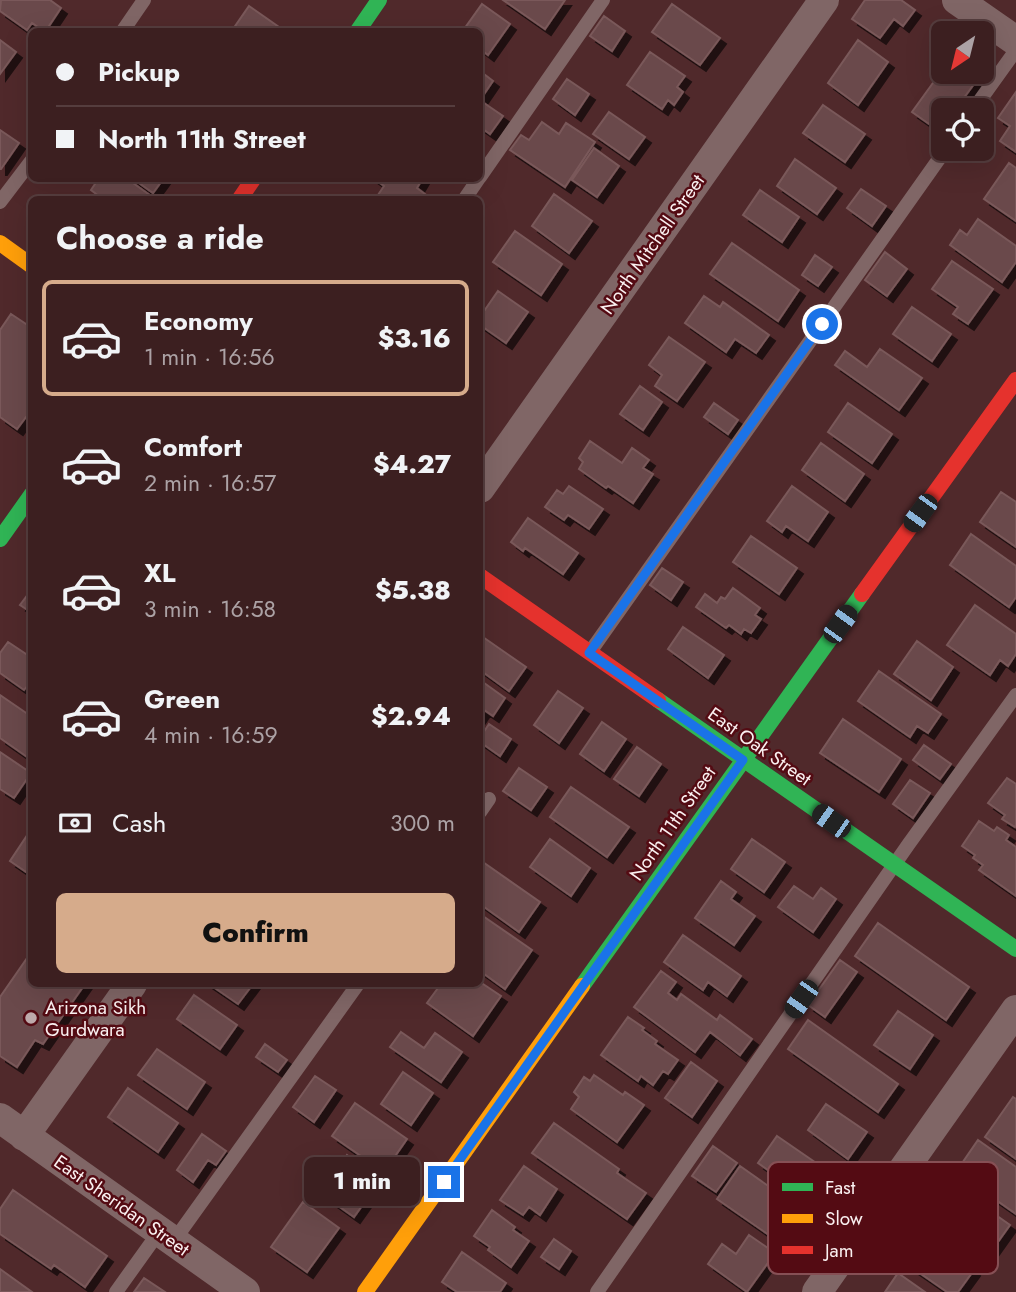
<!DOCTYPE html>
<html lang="en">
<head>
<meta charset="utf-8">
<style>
	:root { --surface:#3c1f20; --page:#432729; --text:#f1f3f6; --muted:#aca2a5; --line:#553d3e; --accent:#d6ab8b }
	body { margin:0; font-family:Jost,sans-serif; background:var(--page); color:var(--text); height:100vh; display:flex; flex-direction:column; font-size:26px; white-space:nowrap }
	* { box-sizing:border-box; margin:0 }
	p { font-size:23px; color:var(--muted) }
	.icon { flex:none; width:38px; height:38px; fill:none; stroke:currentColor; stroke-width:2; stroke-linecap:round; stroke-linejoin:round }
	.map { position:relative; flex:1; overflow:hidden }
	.details { position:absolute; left:28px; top:196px; width:455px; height:791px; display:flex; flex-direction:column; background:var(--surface); border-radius:10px; box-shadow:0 7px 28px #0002,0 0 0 2px var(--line) }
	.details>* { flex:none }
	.hud { position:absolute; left:28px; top:28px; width:455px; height:154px; border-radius:10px; box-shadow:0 7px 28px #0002,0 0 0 2px var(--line); display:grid; align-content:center; height:154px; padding:0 28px; background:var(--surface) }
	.needle { width:46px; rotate:215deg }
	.buttons { position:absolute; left:931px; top:21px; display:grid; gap:14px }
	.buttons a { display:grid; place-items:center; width:63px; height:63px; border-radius:10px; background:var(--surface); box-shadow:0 7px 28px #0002,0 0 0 2px var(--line); font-size:35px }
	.end { position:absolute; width:32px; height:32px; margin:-16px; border:9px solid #1a73e8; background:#fff; box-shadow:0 0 0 4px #fff }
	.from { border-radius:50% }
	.bubble { position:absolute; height:49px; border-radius:10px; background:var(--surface); box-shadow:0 7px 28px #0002,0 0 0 2px var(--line); font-size:23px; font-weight:800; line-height:49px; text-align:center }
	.car { position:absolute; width:21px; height:42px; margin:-21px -10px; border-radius:9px; box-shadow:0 0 5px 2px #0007; background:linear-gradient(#222 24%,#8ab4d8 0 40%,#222 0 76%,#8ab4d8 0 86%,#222 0) }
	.hud b { display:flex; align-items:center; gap:24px; height:66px; font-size:26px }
	.hud b+b { border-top:2px solid var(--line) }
	.hud i { width:18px; height:18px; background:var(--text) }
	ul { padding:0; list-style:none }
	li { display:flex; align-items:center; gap:21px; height:116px; margin:0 14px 10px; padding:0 14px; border:4px solid transparent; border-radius:10px }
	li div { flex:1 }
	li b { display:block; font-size:26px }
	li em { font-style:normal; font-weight:800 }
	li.active { border-color:var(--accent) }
	li>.icon { width:63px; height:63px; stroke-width:1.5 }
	h2 { padding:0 28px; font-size:32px; line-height:84px }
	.pay { display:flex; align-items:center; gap:18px; height:77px; padding:0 28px; font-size:26px }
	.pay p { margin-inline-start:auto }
	.cta { display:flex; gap:14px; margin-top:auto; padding:14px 28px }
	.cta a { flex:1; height:80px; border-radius:10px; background:var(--accent); color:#111; font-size:28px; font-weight:800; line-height:80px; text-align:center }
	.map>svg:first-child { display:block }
	.building { fill:#6a4a4b; stroke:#7a595a; stroke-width:2; filter:url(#shadow) }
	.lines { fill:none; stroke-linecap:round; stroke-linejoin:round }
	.lane { stroke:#806666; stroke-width:14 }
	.street { stroke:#806666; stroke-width:30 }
	.fast { stroke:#30b455; stroke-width:16 }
	.slow { stroke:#ff9f0a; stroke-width:16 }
	.jam { stroke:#e5322d; stroke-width:16 }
	.route { stroke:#1a73e8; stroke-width:9 }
	.poi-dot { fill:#beaaab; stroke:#540b13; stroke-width:2.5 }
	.labels { text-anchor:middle; stroke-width:5; stroke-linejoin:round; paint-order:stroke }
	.street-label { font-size:19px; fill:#faf0f0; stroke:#540b13 }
	.poi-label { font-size:19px; fill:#faf0f0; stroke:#540b13; text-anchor:start }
	.key { fill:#540b13; stroke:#865055; stroke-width:2 }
	.key-label { font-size:19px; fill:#faf0f0 }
</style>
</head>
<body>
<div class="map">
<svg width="1016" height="1292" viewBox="0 0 1016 1292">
	<defs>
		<filter id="shadow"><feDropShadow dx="6" dy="6" stdDeviation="0" flood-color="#0009"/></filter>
	</defs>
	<rect width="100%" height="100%" fill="#50292b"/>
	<path class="building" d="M1,0H50L61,8L45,32L32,23L27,30L0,11Z
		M503,0H565L545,29Z
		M865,0H901L915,10L903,26L894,19L880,38L852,19Z
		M482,4L510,24L488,55L480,49V32H462Z
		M672,4L720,38L700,65L652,32Z
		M249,6L279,27L276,32H231Z
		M604,16L625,31L612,51L590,36Z
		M0,40L16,52L0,74Z
		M858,40L888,62L858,105L828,83Z
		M650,52L685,76L677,87L683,92L674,105L668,100L662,109L627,85Z
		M943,69V72H966L977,80L955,110H943V126L939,131L912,112Z
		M480,71L493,81L480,100Z
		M567,79L589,94L575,115L553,99Z
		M1016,92V152L1000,141L1010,126L998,118Z
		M484,103L503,116L490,134L480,127V109Z
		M823,105L865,134L845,162L803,133Z
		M609,112L645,137L629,159L593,134Z
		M542,122L559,134L566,123L595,142L565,187L510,150L521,135L529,140Z
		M0,130L19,143L1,169H0Z
		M594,148L619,166L597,197L572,180Z
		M795,159L836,188L817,214L777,186Z
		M1009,163L1016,168V221L984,199Z
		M99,178H126L154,198L153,200H104L91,190Z
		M132,178H164L153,193Z
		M373,178H423L417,188L433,200H385L378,195L384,186Z
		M861,189L886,206L872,226L847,208Z
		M760,190L799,217L782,242L743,215Z
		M554,194L592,221L569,253L532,226Z
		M978,219L1016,246V262L1002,282L950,245L960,230L967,235Z
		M515,231L562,264L541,295L493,262Z
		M732,243L799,290L778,321L710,274Z
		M885,252L907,269L887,296L865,280Z
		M815,255L832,267L818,286L802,275Z
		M952,261L993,289L968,324L953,314L958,307L932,289Z
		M498,291L528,312L506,343L480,325V317Z
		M704,296L720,307L723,302L769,335L756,353L735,339L726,352L685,323Z
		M912,307L951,334L932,361L893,334Z
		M11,314L32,328V409L17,429L0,417V330Z
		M669,337L705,362L677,401L655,386L662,375L649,365Z
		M880,349L922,378L899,410L835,365L845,351L867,367Z
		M640,386L662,402L643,430L620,414Z
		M714,403L738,420L728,434L704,417Z
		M848,403L892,434L872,463L828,432Z
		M590,441L622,463L632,448L649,460L643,468L653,474L633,503L608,486L606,488L579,469L583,462L579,458Z
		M821,443L864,474L845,501L802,470Z
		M569,486L603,509L589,529L568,515L564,520L545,507L557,490L563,494Z
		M792,486L828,512L808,541L786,526L782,532L767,521Z
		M1001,492L1016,502V547L980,522Z
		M528,518L578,553L563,574L525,548L523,551L511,542Z
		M971,534L1016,566V597L1009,607L950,565Z
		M751,536L797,568L779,594L733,562Z
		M662,568L683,582L671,600L650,585Z
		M733,588L760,608L755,615L761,619L751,633L744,629L741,634L729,625L726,628L696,607L705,594L717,603L721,597L725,599Z
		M32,589V613L20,605Z
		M975,605L1016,634V654L1008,666L1000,660L990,675L947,645Z
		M683,627L724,655L708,678L668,649Z
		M480,635L526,667L509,691L480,670Z
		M917,641L953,667L931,700L894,674Z
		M8,642L32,658V680L24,690L0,673V653Z
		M879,671L941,714L928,733L917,726L910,737L858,701Z
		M480,680L505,698L493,716L484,710L480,716Z
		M558,691L583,708L559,743L534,725Z
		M0,695L32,717V757L30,759L0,738Z
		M843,719L901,759L879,792L820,753Z
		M602,722L626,739L604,771L580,754Z
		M489,724L511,739L500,756L480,742V738Z
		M924,745L951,764L940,779L913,760Z
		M637,747L661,764L639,796L614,779Z
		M0,752L31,773L14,798L0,789Z
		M519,768L547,787L531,810L503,791Z
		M1007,778L1016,784V825L1015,827L1002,819L1005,815L988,803Z
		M910,780L930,793L913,818L893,804Z
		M571,787L629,827L607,857L550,817Z
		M979,821L994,831L997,827L1009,835L1006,840L1016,847V896L979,870L983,865L973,858L975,855L962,846Z
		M28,834L32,837V876L10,861Z
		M550,839L590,868L571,896L530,867Z
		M752,839L785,862L764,892L731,869Z
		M480,860L540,902L519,932L480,904Z
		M721,881L736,892L731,899L755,916L734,945L695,918Z
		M794,886L813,899L821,888L836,899L813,932L778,907Z
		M480,914L532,950L505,989L480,971Z
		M878,923L969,987L946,1020L855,956Z
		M683,935L741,976L727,996L708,982L703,990L664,962Z
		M32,951V984H85L43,1044L35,1040L17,1067L0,1056V997Z
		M840,960L857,972L825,1017L808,1005Z
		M661,971L676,982L668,993L677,1000L681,994L717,1020L720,1015L752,1039L740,1055L710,1032L695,1052L634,1007Z
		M480,982L501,996L473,1036L427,1003L441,984H454L460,987L462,984H480Z
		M209,984H253L238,1004Z
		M194,995L237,1025L220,1049L177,1019Z
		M898,1011L933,1035L910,1069L874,1045Z
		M628,1017L644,1028L642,1030L657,1041L655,1044L678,1060L668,1074L663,1071L653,1085L641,1076L638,1081L601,1055Z
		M808,1020L898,1084L878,1112L788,1049Z
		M401,1032L424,1048L435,1033L462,1052L441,1082L390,1047Z
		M265,1044L287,1060L278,1072L256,1057Z
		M157,1049L205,1082L187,1109L138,1075Z
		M691,1062L717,1081L692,1117L665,1098Z
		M403,1072L433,1093L411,1125L381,1104Z
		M594,1075L623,1095L625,1092L644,1105L617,1142L571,1109L579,1097L574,1092L584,1077L590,1081Z
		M315,1076L336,1090L314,1122L293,1107Z
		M128,1088L178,1123L158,1152L108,1117Z
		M1013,1097L1016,1099V1159L985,1137Z
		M355,1103L407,1139L384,1172L332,1136Z
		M826,1104L867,1132L848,1159L808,1130Z
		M554,1123L619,1169L617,1173L646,1193L627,1219L532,1153Z
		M202,1134L226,1151L216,1165L208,1160L193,1182L177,1170Z
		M777,1136L835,1176L816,1204L758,1163Z
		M978,1140L1016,1167V1214L956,1172Z
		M713,1146L737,1163L716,1192L692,1176Z
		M347,1155L381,1179L354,1217L320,1193Z
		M524,1166L557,1189L540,1215L529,1207L523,1215L500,1200Z
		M740,1166L802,1210L779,1242L717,1199Z
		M953,1185L1010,1225L990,1253L933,1213Z
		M13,1190L107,1256L85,1287L54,1265L51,1269L0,1234V1209Z
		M303,1202L339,1228L307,1272L271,1247Z
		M492,1210L515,1227L513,1230L529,1241L511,1267L488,1250L490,1247L474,1236Z
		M918,1230L974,1270L958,1292H947L898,1258Z
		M749,1235L775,1253L747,1292L708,1264L722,1244L736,1254Z
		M554,1239L571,1251L559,1269L541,1257Z
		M462,1252L506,1283L500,1292H457L442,1282Z
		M0,1269L32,1292H0Z
		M898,1273L925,1292H885Z
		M144,1278L165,1292H134Z"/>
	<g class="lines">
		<path class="lane" d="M122,32L144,0
			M973,110L1016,50
			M480,177L603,0
			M464,200L479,178
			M0,202L32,160
			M590,652L946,149
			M480,812L489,799
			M173,1242L358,984
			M116,1292L159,1232
			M597,1292L908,845L1016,695"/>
		<path class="street" d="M957,0L1016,41
			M480,488L824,0
			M0,1118L245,1292
			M24,1136L132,984
			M817,1292L1016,1010"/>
		<path class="fast" d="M357,32L379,0
			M0,539L32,494
			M658,700L1016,949
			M582,986L862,594"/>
		<path class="slow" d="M0,243L32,266
			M365,1292L582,986"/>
		<path class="jam" d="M239,200L254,178
			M480,576L658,700
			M862,594L1016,380"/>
	</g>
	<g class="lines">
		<path class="route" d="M444,1182L743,760L589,653L822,324"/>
	</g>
	<circle class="poi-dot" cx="31" cy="1018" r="7"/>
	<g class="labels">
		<g class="street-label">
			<text transform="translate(652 244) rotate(-55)" y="7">North Mitchell Street</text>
			<text transform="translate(760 746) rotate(35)" y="7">East Oak Street</text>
			<text transform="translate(672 823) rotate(-55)" y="7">North 11th Street</text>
			<text transform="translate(122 1205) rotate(35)" y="7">East Sheridan Street</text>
		</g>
		<g class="poi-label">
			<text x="45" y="1014">Arizona Sikh<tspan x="45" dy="22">Gurdwara</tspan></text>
		</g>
	</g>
	<rect x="768" y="1162" width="230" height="112" rx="10" class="key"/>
	<rect x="782" y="1183" width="31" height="8" fill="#30b455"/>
	<rect x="782" y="1214" width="31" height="9" fill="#ff9f0a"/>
	<rect x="782" y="1246" width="31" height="8" fill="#e5322d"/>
	<g class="key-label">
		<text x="825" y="1194">Fast</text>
		<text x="825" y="1225">Slow</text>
		<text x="825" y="1257">Jam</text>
	</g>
</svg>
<div class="buttons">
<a><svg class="needle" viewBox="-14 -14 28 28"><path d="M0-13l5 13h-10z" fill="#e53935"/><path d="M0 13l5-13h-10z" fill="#aca2a5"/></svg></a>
<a><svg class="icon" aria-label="locate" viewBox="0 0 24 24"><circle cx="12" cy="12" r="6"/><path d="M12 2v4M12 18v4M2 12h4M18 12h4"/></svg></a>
</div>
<i class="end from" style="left:822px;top:324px"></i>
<i class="end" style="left:444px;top:1182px"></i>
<div class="bubble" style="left:304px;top:1157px;width:116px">1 min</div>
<i class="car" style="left:920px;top:513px;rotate:216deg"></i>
<i class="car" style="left:840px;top:624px;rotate:36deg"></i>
<i class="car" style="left:831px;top:821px;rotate:305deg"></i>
<i class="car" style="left:801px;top:999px;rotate:215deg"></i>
<div class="hud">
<b><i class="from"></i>Pickup</b>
<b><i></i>North 11th Street</b>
</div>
<section class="details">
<h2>Choose a ride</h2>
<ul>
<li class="active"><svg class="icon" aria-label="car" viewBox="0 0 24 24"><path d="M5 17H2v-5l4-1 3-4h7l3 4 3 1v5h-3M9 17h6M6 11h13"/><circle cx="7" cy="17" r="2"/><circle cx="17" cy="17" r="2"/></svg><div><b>Economy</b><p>1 min · 16:56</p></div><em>$3.16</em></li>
<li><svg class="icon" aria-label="car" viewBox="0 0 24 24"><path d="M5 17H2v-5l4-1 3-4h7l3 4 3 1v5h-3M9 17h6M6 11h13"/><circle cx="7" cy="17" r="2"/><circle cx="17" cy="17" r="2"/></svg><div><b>Comfort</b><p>2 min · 16:57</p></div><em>$4.27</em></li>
<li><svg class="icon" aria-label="car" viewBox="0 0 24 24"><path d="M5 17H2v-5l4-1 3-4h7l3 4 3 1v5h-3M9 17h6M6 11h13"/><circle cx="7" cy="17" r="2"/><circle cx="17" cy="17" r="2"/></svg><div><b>XL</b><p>3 min · 16:58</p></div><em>$5.38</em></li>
<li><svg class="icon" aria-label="car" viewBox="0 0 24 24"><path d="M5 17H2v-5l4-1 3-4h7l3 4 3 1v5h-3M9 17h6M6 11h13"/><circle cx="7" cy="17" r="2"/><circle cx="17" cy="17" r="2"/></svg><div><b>Green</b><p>4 min · 16:59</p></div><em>$2.94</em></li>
</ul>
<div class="pay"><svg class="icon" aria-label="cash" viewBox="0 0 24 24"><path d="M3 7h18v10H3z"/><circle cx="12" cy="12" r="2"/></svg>Cash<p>300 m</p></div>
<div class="cta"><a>Confirm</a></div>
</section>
</div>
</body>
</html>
